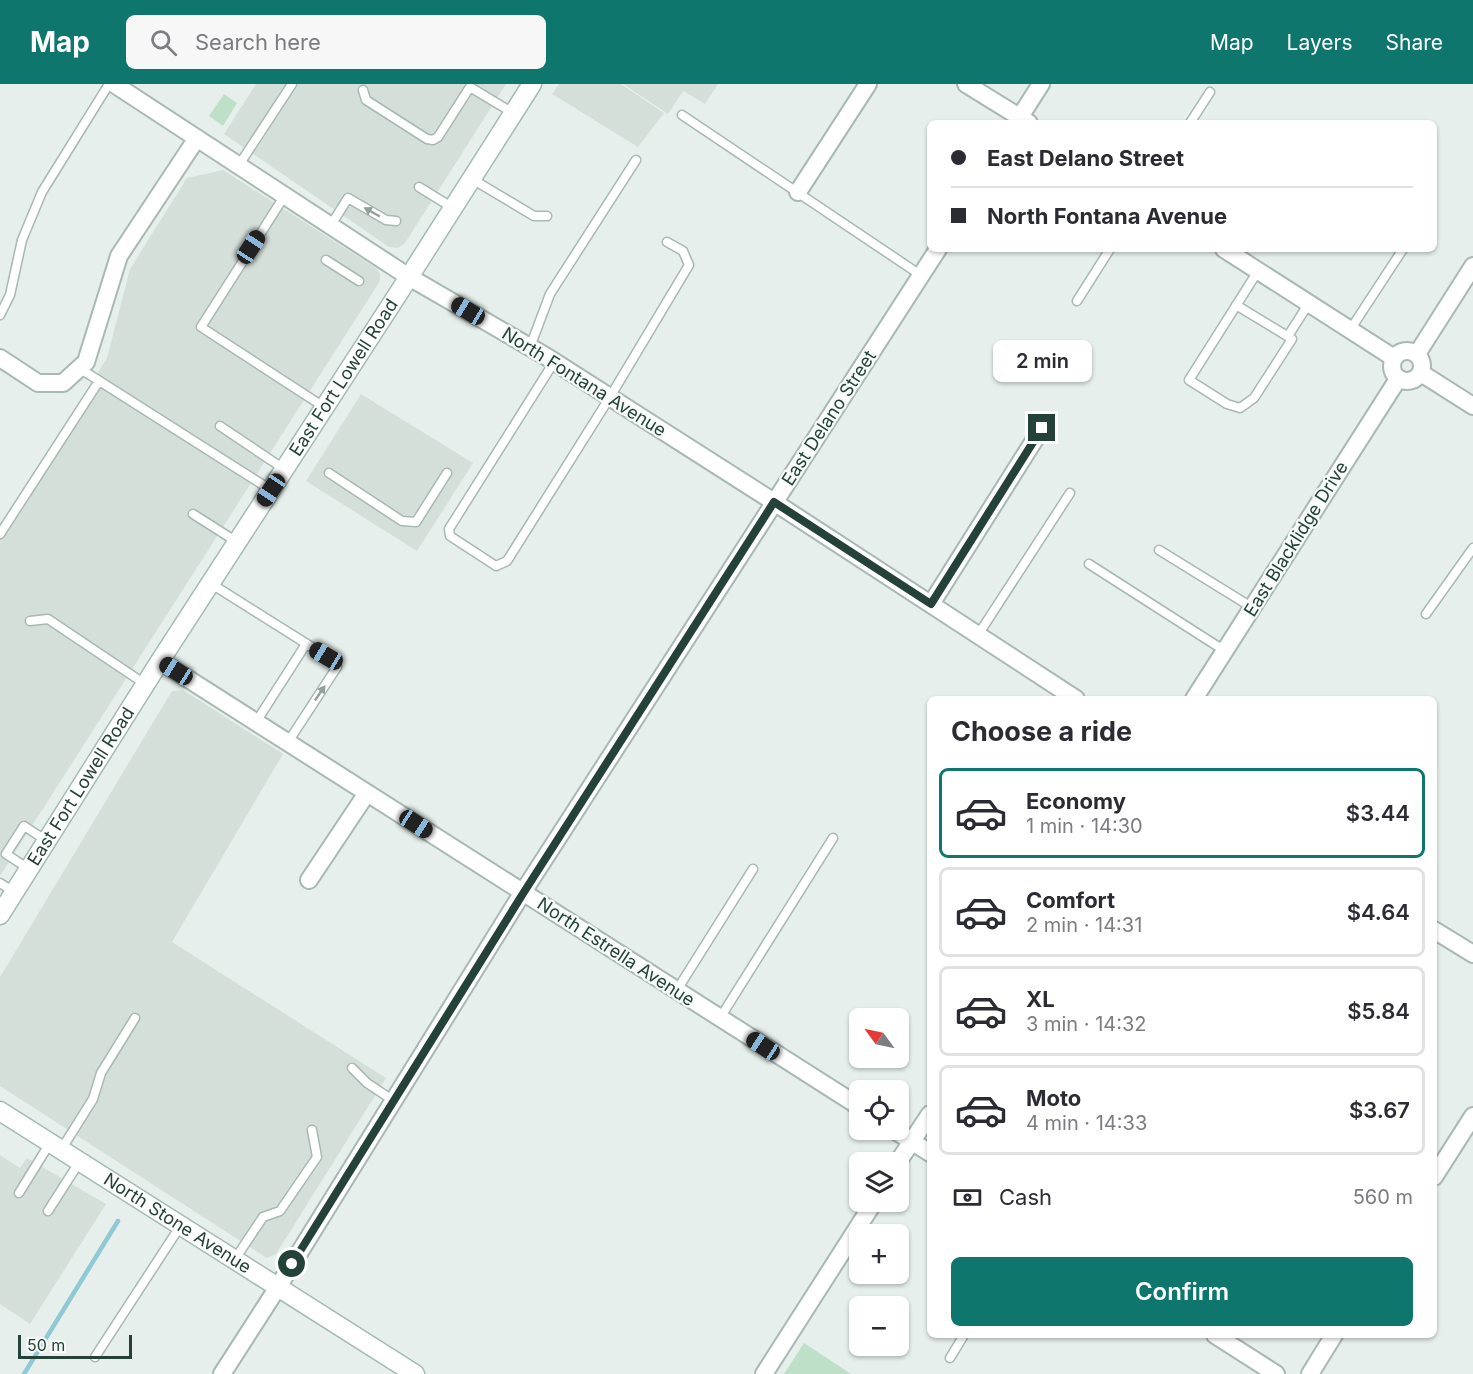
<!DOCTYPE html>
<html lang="en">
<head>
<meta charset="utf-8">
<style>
	:root { --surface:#fff; --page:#f7f7f7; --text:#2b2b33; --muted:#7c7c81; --line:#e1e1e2; --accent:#0f766e }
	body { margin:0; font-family:Inter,sans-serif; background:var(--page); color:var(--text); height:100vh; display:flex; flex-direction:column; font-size:22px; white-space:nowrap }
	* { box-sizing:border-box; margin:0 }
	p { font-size:20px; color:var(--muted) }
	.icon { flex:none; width:33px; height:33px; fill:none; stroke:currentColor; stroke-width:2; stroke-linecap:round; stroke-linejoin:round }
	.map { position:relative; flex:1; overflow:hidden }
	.panel { position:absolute; left:927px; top:612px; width:510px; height:642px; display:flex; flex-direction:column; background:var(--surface); border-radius:9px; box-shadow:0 2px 4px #0004 }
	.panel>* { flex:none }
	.top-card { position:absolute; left:927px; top:36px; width:510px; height:132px; border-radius:9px; box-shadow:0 2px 4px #0004; display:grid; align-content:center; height:132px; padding:0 24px; background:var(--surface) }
	.needle { width:39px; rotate:303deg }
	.controls { position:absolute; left:849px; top:924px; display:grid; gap:12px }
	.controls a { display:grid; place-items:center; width:60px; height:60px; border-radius:9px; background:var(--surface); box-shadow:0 2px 4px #0004; font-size:30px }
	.scale { position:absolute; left:18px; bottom:15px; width:114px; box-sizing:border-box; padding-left:6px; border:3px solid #24423a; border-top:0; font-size:16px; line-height:21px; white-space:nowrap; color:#24423a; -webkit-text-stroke:4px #f7fbf9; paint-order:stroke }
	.end { position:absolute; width:27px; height:27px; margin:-14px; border:8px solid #24423a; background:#fff; box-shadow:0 0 0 3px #fff }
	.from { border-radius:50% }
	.bubble { position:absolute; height:42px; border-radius:9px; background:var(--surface); box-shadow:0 2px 4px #0004; font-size:20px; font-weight:600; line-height:42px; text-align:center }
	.car { position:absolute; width:18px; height:36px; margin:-18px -9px; border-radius:8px; box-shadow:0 0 4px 2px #0007; background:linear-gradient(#222 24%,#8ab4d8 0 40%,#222 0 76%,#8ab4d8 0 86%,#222 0) }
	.top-card b { display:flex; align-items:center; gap:21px; height:57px; font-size:22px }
	.top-card b+b { border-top:2px solid var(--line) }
	.top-card i { width:15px; height:15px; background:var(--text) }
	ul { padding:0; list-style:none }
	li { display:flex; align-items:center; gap:18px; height:90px; margin:0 12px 9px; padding:0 12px; border:3px solid var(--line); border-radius:9px }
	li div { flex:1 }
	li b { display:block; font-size:22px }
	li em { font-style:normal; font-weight:600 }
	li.on { border-color:var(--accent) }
	li>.icon { width:54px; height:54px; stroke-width:1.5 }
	h2 { padding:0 24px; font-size:27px; line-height:72px }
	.pay { display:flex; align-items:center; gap:15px; height:66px; padding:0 24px; font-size:22px }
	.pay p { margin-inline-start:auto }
	.action { display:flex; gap:12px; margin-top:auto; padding:12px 24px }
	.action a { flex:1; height:69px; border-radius:9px; background:var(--accent); color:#fff; font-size:24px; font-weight:600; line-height:69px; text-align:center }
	header { display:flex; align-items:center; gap:36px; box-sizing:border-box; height:84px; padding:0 30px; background:var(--accent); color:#fff }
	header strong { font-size:28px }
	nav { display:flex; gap:33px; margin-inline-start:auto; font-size:21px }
	.search { width:420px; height:54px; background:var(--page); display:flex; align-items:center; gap:15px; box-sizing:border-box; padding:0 21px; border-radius:9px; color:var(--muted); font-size:22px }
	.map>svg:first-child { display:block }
	.built { fill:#d4dfda }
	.green { fill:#bfe0c8 }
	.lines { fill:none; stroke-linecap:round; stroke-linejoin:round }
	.stream { stroke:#8ec9d4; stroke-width:4.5 }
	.service-casing { stroke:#a8b8b2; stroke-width:11 }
	.minor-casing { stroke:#a8b8b2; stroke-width:20 }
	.secondary-casing { stroke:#a4bbb3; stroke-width:21 }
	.service { stroke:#fff; stroke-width:8 }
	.minor { stroke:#fff; stroke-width:16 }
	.secondary { stroke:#fff; stroke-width:18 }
	.oneway { fill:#92a09c }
	.route { stroke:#24423a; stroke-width:8 }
	.labels { text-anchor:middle; stroke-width:4.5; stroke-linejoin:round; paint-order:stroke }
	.street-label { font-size:18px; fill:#24423a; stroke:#f7fbf9 }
</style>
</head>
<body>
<header>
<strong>Map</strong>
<div class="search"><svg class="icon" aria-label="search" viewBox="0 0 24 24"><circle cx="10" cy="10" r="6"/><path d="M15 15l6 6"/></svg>Search here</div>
<nav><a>Map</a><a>Layers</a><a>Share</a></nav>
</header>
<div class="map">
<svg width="1473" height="1290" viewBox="0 0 1473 1290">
	<rect width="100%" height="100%" fill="#e6efeb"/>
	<path class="built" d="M256,0H506L405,159L398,164L389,163L224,50Z
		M559,0H621L664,29L638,63L552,10Z
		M623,0H718L705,20L683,7L668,30Z
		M223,86L376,184L380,190V197L0,792V454L29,409L25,403L107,274L130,185L187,94Z
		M361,310L473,379L417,467L306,397Z
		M183,606L283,670L172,858L386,994L276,1170L267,1174L0,1002V893L172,607Z
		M0,1071L20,1084L27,1074L106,1120L30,1240L0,1220Z"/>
	<path class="green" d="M224,10L237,19L223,42L209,32Z
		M804,1259L851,1290H784Z"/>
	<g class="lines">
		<path class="stream" d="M24,1290L118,1137"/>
		<g class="service-casing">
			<path id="service" d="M363,6L366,16L427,55L433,56L438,53L470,3L513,29
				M682,31L922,192
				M1190,39L1210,8
				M239,81L292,0
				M472,95L534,132H547
				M419,103L453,124
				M285,111L201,243L324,323
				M331,141L348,114L386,136L396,137
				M326,176L359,197
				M1077,217L1110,165
				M1236,221L1292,255L1254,314L1240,324L1227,320L1189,296L1258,187
				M0,231L10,211L22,156L42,108L109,0
				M1350,246L1403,165
				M1288,252L1309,219
				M530,263L550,210L636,76
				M554,278L449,445L450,452L496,482L507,477L610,313L689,181L683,167L667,158
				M79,284L271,406
				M220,342L284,385
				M329,389L402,437L416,438L447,389
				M193,430L237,458
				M0,450L99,297
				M1159,466L1253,524
				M1089,480L1225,567
				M210,499L326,572L337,583L288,658
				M1426,530L1473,464
				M30,537L48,535L145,600
				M978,551L1070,409
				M256,638L306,560
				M29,785L6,770L24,742L47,757
				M0,799L14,808
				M677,906L753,785
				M720,934L833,754
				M352,984L367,999L394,1017
				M61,1066L93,1015L101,989L135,934
				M19,1109L50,1059
				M48,1127L80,1077
				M235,1175L263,1133L280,1127L317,1073L312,1046
				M95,1273L181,1141
				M950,1274L964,1251"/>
		</g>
		<g class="minor-casing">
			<path id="minor" d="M114,0L409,193L547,273L774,418L1076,615
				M966,0L1029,39
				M1016,39L1041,0
				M798,108L868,0
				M1224,165L1394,274
				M1392 282a15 15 0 1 1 30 0a15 15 0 1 1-30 0Z
				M1417,270L1473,182
				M0,274L38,299H63L86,278L119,172L197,54
				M1421,289L1473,322
				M931,520L1042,344
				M160,577L860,1023
				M1194,615L1398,295
				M309,796L367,709
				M1434,846L1473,870
				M894,1046L930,1069
				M898,1078L930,1030
				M1434,1093L1473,1032
				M1215,1251L1276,1290
				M222,1290L278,1203L523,808L938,165
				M764,1290L874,1118
				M1310,1290L1334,1251"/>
		</g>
		<g class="secondary-casing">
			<g id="secondary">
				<path id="s1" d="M0,831L160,577L409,193L532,0"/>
				<path id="s2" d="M0,1027L415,1290"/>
			</g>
		</g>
		<use href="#service" class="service"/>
		<use href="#minor" class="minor"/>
		<use href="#secondary" class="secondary"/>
	</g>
	<defs><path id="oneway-solid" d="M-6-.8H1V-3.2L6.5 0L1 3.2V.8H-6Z" transform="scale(1.5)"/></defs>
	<g class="oneway">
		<use href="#oneway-solid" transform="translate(372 128) rotate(-150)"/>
		<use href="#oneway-solid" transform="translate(320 609) rotate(-56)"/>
	</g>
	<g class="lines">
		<path class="route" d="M292,1180L524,808L774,418L931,520L1042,344"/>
	</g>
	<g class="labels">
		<g class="street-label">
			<text dy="6" stroke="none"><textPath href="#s1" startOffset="638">East Fort Lowell Road</textPath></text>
			<text transform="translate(584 298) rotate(32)" y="6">North Fontana Avenue</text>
			<text transform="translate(829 334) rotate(-57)" y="6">East Delano Street</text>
			<text transform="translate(1296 455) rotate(-58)" y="6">East Blacklidge Drive</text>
			<text dy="6" stroke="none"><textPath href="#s1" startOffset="152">East Fort Lowell Road</textPath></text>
			<text transform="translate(616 868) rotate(33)" y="6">North Estrella Avenue</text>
			<text dy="6" stroke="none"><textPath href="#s2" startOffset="210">North Stone Avenue</textPath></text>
		</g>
	</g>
</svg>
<div class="controls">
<a><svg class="needle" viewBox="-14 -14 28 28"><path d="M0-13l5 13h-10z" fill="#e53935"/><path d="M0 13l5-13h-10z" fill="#7c7c81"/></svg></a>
<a><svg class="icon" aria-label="locate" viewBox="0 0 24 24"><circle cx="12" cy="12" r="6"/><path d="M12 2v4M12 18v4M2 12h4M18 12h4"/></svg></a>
<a><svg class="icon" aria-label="layers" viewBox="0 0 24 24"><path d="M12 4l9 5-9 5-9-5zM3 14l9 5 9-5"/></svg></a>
<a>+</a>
<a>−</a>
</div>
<div class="scale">50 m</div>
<i class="end from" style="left:292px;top:1180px"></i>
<i class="end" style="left:1042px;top:344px"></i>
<div class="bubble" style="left:993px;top:256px;width:99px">2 min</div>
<i class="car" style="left:251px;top:163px;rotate:33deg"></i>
<i class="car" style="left:468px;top:227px;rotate:301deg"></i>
<i class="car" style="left:271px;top:406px;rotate:214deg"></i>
<i class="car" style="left:326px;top:572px;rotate:301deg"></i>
<i class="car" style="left:176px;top:587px;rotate:302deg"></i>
<i class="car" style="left:416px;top:740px;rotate:123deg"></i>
<i class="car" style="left:763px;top:962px;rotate:303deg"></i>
<div class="top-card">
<b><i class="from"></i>East Delano Street</b>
<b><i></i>North Fontana Avenue</b>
</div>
<section class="panel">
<h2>Choose a ride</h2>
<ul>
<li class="on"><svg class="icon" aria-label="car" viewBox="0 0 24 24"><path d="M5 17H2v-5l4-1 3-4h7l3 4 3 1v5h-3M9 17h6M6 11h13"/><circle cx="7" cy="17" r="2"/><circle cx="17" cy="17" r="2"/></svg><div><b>Economy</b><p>1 min · 14:30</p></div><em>$3.44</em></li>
<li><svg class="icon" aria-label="car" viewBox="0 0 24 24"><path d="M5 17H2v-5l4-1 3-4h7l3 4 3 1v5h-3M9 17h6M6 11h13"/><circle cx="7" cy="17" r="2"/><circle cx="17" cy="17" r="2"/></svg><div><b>Comfort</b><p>2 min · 14:31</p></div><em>$4.64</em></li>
<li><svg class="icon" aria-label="car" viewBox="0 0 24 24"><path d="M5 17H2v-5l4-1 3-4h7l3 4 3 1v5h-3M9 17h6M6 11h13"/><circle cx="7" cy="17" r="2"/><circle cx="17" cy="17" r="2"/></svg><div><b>XL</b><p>3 min · 14:32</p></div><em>$5.84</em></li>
<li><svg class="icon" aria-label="car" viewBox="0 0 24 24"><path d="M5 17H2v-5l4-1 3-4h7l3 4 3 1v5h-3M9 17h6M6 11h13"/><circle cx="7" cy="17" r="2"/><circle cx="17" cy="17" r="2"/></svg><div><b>Moto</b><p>4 min · 14:33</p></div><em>$3.67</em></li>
</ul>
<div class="pay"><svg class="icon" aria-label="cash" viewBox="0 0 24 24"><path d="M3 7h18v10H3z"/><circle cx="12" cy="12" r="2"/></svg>Cash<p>560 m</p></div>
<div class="action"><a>Confirm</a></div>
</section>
</div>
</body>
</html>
